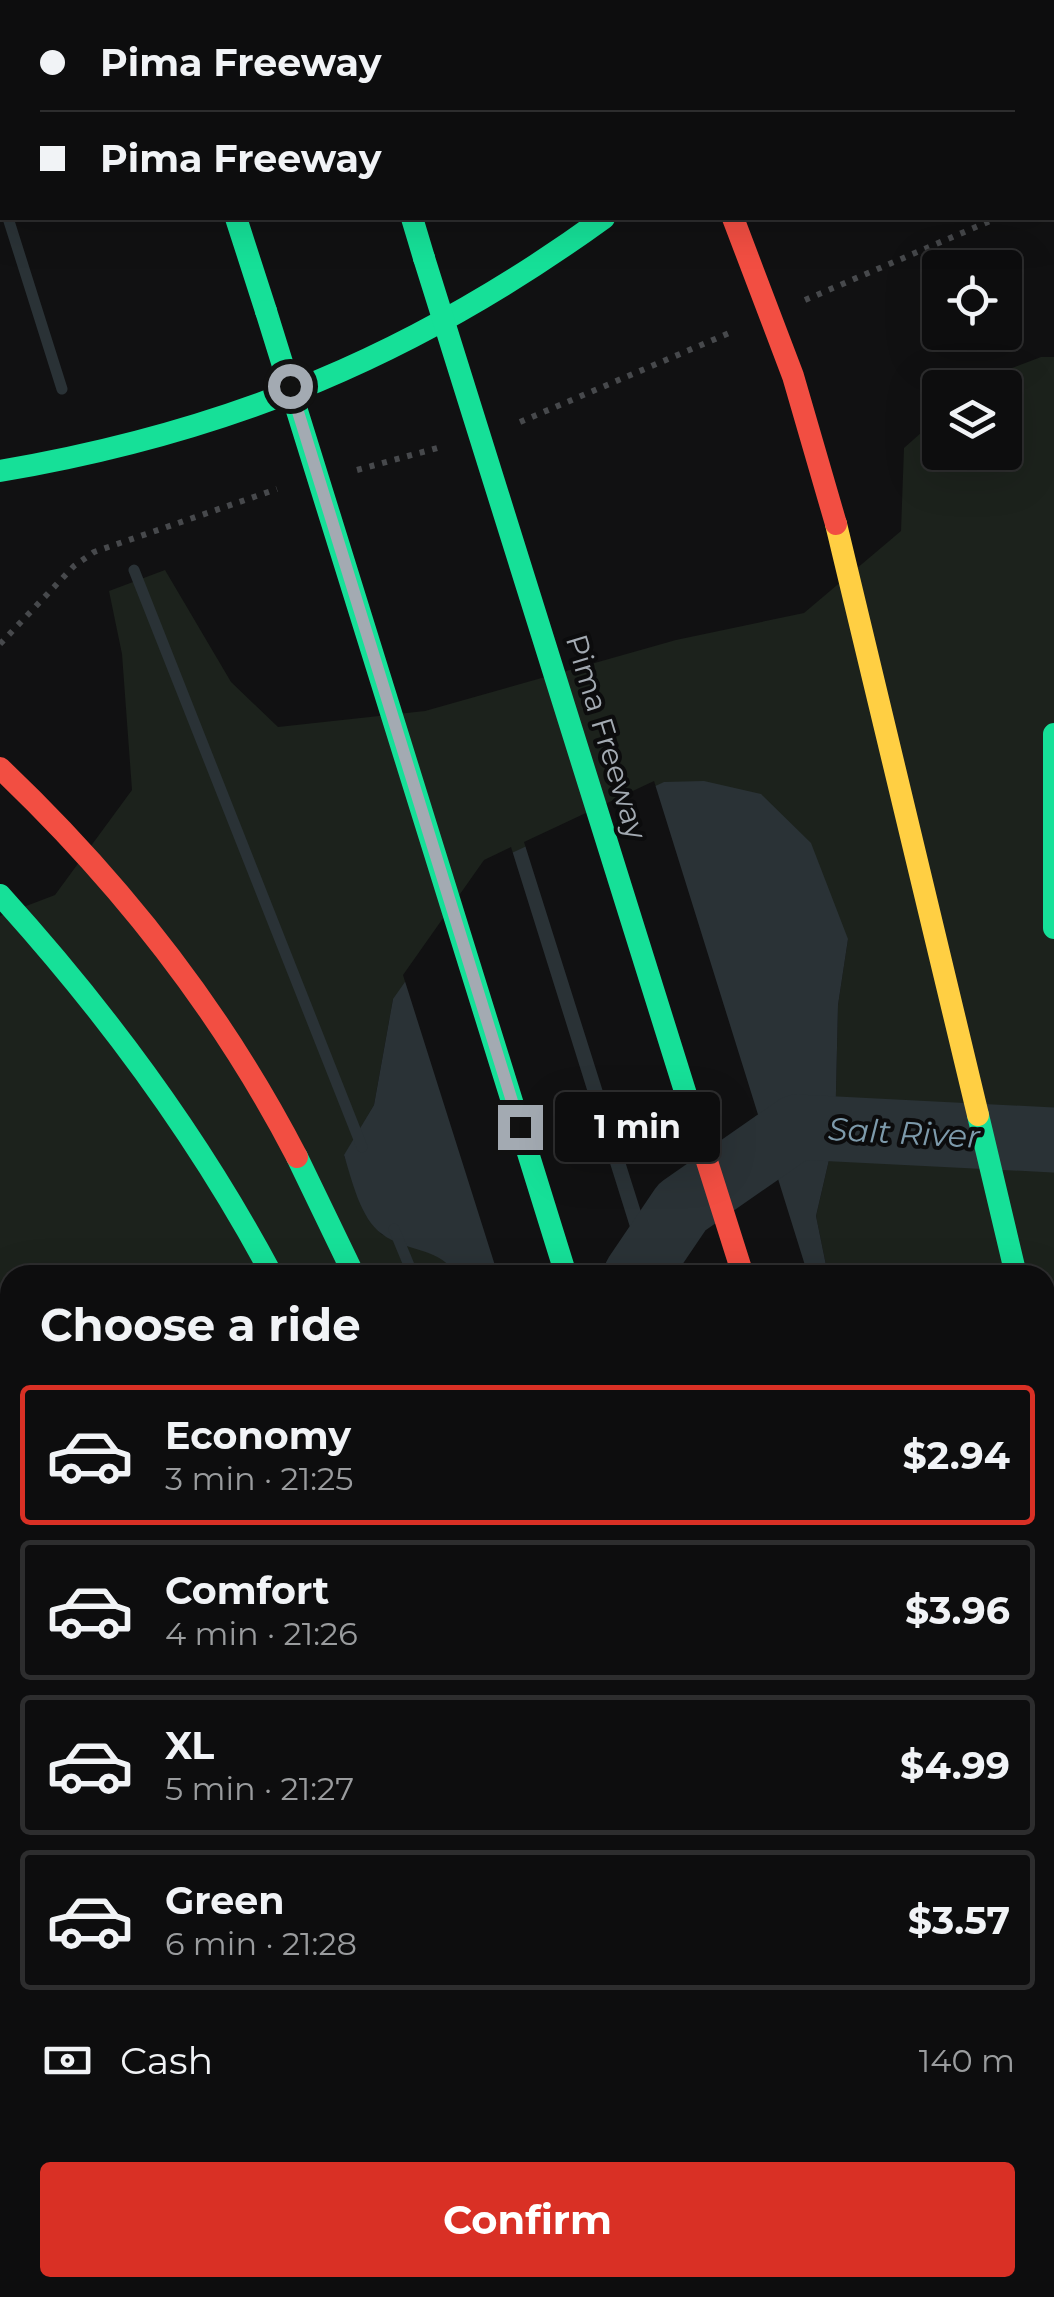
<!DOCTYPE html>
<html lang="en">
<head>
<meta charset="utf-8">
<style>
	:root { --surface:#0d0d0e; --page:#1b1b1c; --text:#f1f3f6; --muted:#9a9c9e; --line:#2d2d2e; --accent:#d93025 }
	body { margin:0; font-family:Montserrat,sans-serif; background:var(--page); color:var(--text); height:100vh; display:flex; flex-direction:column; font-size:38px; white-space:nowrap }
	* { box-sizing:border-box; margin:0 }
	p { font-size:32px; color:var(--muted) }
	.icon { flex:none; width:55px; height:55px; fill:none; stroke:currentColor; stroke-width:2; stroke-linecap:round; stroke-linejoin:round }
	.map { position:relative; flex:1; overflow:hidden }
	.panel { position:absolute; left:0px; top:1265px; width:1055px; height:1032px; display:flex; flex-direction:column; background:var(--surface); border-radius:30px 30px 0 0; box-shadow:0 10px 40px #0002,0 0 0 2px var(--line) }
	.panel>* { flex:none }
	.banner { position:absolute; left:0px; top:0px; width:1055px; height:220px; box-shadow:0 10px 40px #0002,0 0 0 2px var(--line); display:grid; align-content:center; height:220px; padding:0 40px; background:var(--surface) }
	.fabs { position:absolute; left:922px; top:250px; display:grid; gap:20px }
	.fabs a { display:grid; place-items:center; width:100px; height:100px; border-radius:10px; background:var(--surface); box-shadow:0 10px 40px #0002,0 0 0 2px var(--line); font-size:50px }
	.end { position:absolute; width:45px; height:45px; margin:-22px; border:12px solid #a3aab2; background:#111; box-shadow:0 0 0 5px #111 }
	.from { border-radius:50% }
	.bubble { position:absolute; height:70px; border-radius:10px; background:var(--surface); box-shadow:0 10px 40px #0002,0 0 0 2px var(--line); font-size:32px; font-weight:700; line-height:70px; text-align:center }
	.banner b { display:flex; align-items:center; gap:35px; height:95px; font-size:38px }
	.banner b+b { border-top:2px solid var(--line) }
	.banner i { width:25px; height:25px; background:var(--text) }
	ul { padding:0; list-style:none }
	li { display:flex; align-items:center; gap:30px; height:140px; margin:0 20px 15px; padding:0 20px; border:5px solid var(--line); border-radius:10px }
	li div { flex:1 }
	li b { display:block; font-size:38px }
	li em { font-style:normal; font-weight:700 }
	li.on { border-color:var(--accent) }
	li>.icon { width:90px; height:90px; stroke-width:1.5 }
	h2 { padding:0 40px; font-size:45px; line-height:120px }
	.pay { display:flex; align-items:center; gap:25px; height:110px; padding:0 40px; font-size:38px }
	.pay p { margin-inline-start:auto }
	.action { display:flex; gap:20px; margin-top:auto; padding:20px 40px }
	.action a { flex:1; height:115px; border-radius:10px; background:var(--accent); color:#fff; font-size:40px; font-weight:700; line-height:115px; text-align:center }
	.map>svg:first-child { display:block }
	.green { fill:#1c221c }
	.water { fill:#2a3236 }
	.pier { fill:#111112 }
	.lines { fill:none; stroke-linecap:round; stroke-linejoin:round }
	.stream { stroke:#2a3236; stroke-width:11 }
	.river { stroke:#2a3236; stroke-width:65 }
	.path { stroke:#47494c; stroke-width:6; stroke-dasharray:5 8; stroke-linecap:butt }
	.fast { stroke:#16e098; stroke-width:22 }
	.slow { stroke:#ffcf43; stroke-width:22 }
	.jam { stroke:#f24e42; stroke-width:22 }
	.fast-bridge { stroke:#16e098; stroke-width:22 }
	.jam-bridge { stroke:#f24e42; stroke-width:22 }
	.route { stroke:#a3aab2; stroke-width:12 }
	.labels { text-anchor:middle; stroke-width:8; stroke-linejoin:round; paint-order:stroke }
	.street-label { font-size:30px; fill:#a3aab2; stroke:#0c0c0d }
	.water-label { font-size:32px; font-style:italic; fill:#7d9aab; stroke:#0c0c0d }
</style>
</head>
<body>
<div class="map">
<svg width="1054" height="2297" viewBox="0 0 1054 2297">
	<rect width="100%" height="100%" fill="#111112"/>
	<path class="green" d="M1041,357H1054V2063L1045,2067V1275H828L816,1216L835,1134L838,1005L848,939L393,999L374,1105L344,1156L381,1234L446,1259L457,1275H10V1707L0,1706V916L55,895L132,790L122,654L109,591L165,570L231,682L278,727L425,711L676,640L804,613L901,531L904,448L940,416V452H1005V388L971,387L980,380Z
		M0,1910L10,1911V2120L0,2129Z
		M10,2205V2288H573L552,2297H0V2209Z"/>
	<path class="water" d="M704,781L761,794L811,843L848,939L838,1005L835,1134L816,1216L828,1275H457C438,1246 407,1253 382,1234C360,1218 352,1180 344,1155L374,1105L393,999L488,864L664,782Z"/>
	<path class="pier" d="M654,781L808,1275H661L524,842Z
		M511,847L645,1275H498L403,975L484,860Z"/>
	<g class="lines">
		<path class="stream" d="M0,192L2,200
			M8,218L62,389
			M134,570L362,1147
			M394,1229L413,1275
			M489,2288L492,2297"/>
		<path class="river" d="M636,1275L682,1207L797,1127L1054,1140"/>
		<path class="path" d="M1052,193H1054
			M805,300L997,218
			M520,422L734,331
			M357,470L441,447
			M0,644L74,566L94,552L277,489"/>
		<path class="fast" d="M166,0L167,2
			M344,0V2
			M818,2L820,0
			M236,218L266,311
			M412,218L424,258
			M0,471C230,432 415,355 604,218
			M1054,734V928
			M0,895C106,1012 198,1136 272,1275
			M978,1115L1016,1275
			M297,1157L354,1275
			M1045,1396L1054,1434
			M1045,2235L1054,2264"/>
		<path class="slow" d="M625,0L626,2
			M836,524L978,1115
			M675,2288L678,2297
			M722,2288L726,2297
			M882,2288L885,2297"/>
		<path class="jam" d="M0,768C120,882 221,1010 297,1157"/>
		<path class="fast-bridge" d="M424,258L705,1155
			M266,311L566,1275"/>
		<path class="jam-bridge" d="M733,218L793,376L836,524
			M705,1155L743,1275"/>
	</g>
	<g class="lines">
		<path class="route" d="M290,386L520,1127"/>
	</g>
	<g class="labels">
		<g class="street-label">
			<text transform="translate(606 737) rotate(73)" y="10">Pima Freeway</text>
		</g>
		<g class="water-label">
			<text transform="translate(904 1133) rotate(3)" y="11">Salt River</text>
		</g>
	</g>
</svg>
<div class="fabs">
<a><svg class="icon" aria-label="locate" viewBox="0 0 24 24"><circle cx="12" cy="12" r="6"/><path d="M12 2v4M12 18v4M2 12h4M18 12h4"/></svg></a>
<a><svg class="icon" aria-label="layers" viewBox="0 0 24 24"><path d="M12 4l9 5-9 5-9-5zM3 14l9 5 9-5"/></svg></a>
</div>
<i class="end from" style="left:290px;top:386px"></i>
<i class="end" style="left:520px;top:1127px"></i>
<div class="bubble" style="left:555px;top:1092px;width:165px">1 min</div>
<div class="banner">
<b><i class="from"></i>Pima Freeway</b>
<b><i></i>Pima Freeway</b>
</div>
<section class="panel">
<h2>Choose a ride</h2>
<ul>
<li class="on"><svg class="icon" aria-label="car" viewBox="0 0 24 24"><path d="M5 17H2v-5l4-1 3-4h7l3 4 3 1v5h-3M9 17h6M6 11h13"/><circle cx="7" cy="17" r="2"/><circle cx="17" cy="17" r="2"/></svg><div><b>Economy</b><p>3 min · 21:25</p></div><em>$2.94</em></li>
<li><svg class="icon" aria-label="car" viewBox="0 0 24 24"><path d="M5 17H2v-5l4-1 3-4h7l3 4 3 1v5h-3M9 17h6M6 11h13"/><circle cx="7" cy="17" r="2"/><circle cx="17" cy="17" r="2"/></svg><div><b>Comfort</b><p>4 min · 21:26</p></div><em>$3.96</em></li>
<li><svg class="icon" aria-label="car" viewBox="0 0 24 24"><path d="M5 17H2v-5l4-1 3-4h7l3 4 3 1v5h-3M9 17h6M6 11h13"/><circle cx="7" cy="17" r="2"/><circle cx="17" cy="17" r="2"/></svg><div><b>XL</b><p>5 min · 21:27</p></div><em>$4.99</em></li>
<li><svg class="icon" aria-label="car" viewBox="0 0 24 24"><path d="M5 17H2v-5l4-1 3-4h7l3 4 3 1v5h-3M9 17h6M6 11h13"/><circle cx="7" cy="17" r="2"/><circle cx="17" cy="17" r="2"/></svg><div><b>Green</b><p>6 min · 21:28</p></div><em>$3.57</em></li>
</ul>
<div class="pay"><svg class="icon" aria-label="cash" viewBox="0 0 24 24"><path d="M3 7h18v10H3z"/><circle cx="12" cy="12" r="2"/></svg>Cash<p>140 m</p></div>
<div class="action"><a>Confirm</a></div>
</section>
</div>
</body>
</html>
